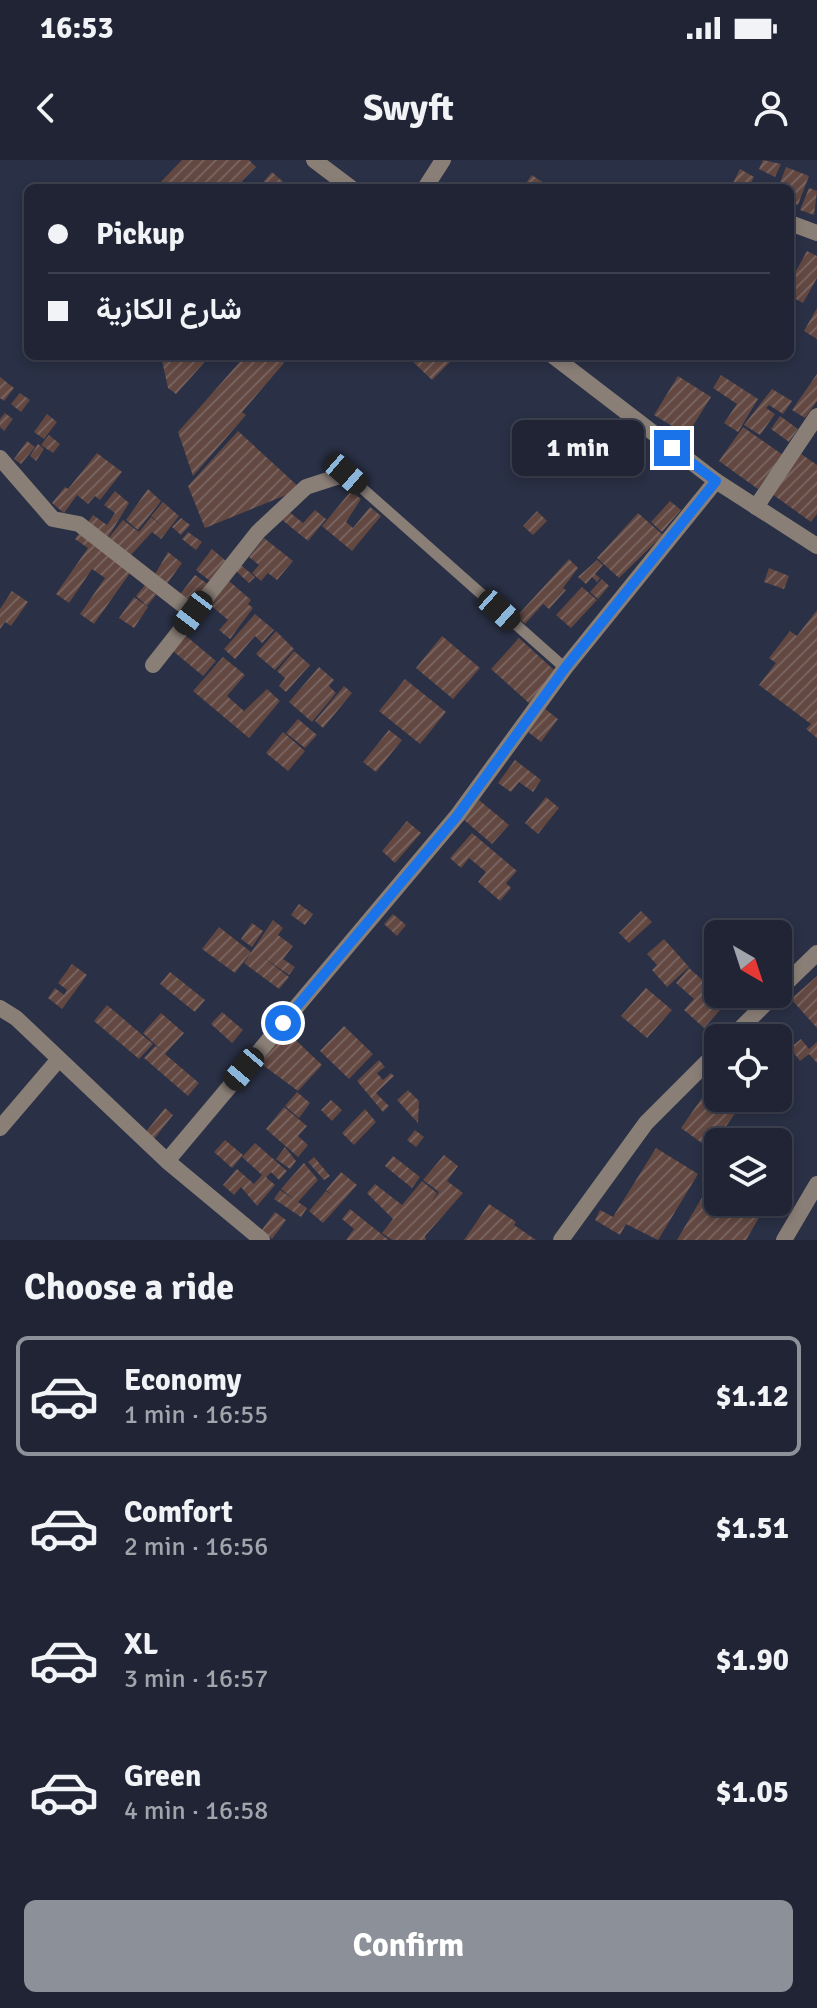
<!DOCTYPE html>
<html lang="en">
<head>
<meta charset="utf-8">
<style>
	:root { --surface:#202434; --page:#282c3c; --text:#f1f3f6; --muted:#a2a4ac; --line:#3d414f; --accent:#8c9099 }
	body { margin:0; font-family:Signika,Vazirmatn,sans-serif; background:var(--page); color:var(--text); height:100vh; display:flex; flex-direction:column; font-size:30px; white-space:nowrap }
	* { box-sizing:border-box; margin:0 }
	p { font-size:26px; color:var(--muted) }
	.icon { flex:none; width:44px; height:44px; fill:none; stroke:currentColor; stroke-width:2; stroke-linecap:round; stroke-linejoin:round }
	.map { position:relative; height:1080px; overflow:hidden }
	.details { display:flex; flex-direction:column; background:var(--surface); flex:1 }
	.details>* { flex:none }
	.top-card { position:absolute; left:24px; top:24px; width:770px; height:176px; border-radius:12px; box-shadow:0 4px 12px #0003,0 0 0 2px var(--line); display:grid; align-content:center; height:176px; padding:0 24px; background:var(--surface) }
	.needle { width:52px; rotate:141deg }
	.fabs { position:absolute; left:704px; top:760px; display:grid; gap:16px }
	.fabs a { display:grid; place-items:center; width:88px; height:88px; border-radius:12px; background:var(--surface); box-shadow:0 4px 12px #0003,0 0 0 2px var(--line); font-size:40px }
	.end { position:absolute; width:36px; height:36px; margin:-18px; border:10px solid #1a73e8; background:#fff; box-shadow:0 0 0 4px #fff }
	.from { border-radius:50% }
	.bubble { position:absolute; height:56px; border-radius:12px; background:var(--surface); box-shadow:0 4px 12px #0003,0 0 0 2px var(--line); font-size:26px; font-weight:800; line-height:56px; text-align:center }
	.car { position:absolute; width:24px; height:48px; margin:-24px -12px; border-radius:10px; box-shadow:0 0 6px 2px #0007; background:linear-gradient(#222 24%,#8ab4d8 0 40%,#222 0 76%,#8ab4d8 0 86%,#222 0) }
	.top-card b { display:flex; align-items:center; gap:28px; height:76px; font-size:30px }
	.top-card b+b { border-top:2px solid var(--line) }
	.top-card i { width:20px; height:20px; background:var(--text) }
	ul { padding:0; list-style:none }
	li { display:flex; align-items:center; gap:24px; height:120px; margin:0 16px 12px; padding:0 8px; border:4px solid transparent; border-radius:12px }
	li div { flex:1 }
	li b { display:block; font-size:30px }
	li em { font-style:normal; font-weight:800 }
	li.active { border-color:var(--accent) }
	li>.icon { width:72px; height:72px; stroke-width:1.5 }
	h2 { padding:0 24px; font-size:36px; line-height:96px }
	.primary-button { display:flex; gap:16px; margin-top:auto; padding:16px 24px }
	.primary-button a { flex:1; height:92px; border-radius:12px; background:var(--accent); color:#fff; font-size:32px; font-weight:800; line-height:92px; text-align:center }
	.status { display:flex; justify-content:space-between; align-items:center; height:56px; padding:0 40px; background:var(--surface); direction:ltr }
	.status svg { height:22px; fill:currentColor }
	header { display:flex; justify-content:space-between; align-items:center; height:104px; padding:0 24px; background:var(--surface); font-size:36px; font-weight:800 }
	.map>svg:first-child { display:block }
	.building { fill:url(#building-hatch) }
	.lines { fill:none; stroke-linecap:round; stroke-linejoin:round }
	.service { stroke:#8a7f77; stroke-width:11 }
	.minor { stroke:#8a7f77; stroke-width:16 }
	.tertiary { stroke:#8a7f77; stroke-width:16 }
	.route { stroke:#1a73e8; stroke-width:10 }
</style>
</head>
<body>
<div class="status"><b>16:53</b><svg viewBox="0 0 49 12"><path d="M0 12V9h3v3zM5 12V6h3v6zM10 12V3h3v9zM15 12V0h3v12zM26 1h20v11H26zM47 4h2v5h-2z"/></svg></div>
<header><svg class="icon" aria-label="back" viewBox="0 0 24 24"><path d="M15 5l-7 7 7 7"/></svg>Swyft<svg class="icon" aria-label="person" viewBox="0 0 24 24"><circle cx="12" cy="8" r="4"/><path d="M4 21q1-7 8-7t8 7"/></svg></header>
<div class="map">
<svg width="817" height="1080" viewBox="0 0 817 1080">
	<defs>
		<pattern id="building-hatch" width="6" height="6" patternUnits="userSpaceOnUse" patternTransform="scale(2)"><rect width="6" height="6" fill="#634842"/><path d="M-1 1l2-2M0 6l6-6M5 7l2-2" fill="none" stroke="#78625d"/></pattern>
	</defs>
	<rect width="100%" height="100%" fill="#2a3045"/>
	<path class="building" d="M182,0H249L256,7L235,28H155Z
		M763,0L781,4L775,17L759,9Z
		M786,7L809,16L798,45L790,42V28H778Z
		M740,9L754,17L748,28L733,23Z
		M272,12L290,28H258Z
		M532,15L551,28L523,27Z
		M809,28L817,31L814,55L800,50Z
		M807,91L817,96V118L803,143L790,136V122Z
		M817,148V179L804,171Z
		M161,196H210L176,234L168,228Z
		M245,196H276L284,203L242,252L246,255L193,316L178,272Z
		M407,196H456L432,220Z
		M817,214V241L805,258L792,250Z
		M721,215L758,239L738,272L724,263L737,244L713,228Z
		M678,216L711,237L687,275L654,255Z
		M0,217L14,228L4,241L0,238Z
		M772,229L792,241L783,254L769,245L766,248L775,254L760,275L744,265Z
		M20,233L30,240L21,252L11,244Z
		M5,253L13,259L4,271L0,267V259Z
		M47,254L57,262L44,279L34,272Z
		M780,256L798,269L789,282L771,269Z
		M743,267L783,295L758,329L719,301Z
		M238,271L301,329L205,368L188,326Z
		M49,275L60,284L53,293L41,285Z
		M27,281L35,287L21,304L14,299Z
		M38,284L44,289L36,301L30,296Z
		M797,291L817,305V354L811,362L768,331Z
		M97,293L122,312L100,340L95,336L88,344L77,335L64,353L52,343L65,327L68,329Z
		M148,329L161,341L138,370L126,360Z
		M115,331L129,343L107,379L87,364L93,355L107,365L115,353L104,345Z
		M351,331L361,339L346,362L353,368L370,347L381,356L352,391L322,366Z
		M670,341L681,350L662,372L651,362Z
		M163,342L179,356L161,379L152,372L129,397L107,380L123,360L139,372L151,357L165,368L151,356Z
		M315,350L326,359L308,381L281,359L288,351L303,363Z
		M537,351L547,361L533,375L523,366Z
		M638,353L663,375L619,418L597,398Z
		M181,358L190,365L181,375L172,367Z
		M81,371L130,413L94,464L80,454L105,418L92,409L69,443L56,434L88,388L75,379Z
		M188,372L202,382L196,390L182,379Z
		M264,378L293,401L277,420L268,413L261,421L252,413L259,405L249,397Z
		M212,389L226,401L210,421L196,410Z
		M168,392L182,403L166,425L154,416Z
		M569,399L578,408L563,428L566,430L549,449L543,444L525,464L517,456Z
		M597,400L603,405L595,414L600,418L597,422L592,417L586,424L578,417Z
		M241,405L255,417L249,423L236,411Z
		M769,408L789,416L784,429L764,422Z
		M195,415L209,425L191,447L178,437Z
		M602,419L609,426L598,439L590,432Z
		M229,421L251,440L248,444L253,448L230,479L219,470L228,460L209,444Z
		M145,425L156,435L147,446L136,436Z
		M582,427L597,440L571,468L556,455Z
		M12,431L28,442L11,466L5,462L0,469V449Z
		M134,437L148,447L134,468L119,458Z
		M817,450V578L806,569L811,564L759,525L776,503L769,498L790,471L797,476Z
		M255,454L274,470L262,483L255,476L235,499L224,489Z
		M276,471L294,489L275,510L256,494Z
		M186,476L216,501L203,516L173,491Z
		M442,476L480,508L453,539L416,508Z
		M519,478L554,510L530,544L491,509Z
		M294,491L310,505L286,532L279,526L285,518L277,511Z
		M223,497L245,515L227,536L244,551L267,529L280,541L249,578L193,531Z
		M319,507L334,520L329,526L336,533L312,562L289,542Z
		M405,519L446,552L420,584L379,551Z
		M344,526L352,533L323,568L315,561Z
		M545,549L558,559L541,582L528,572Z
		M298,559L317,575L305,588L286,573Z
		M389,570L402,580L376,612L363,602Z
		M283,572L305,591L288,611L266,593Z
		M515,600L541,620L533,632L519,622L511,632L498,623Z
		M546,637L559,648L538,674L525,663Z
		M479,640L509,665L492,684L463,659Z
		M407,661L421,673L395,703L382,691Z
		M472,673L517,711L506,723L511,728L500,741L478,722L486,712L469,698L461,708L450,698Z
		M299,744L313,754L305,765L291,755Z
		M641,751L652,762L629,783L619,773Z
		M393,754L406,765L397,776L384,764Z
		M273,760L283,768L278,775L293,786L283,799L295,807L289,815L263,797L289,817L279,829L244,803Z
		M252,763L263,771L252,787L241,779Z
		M219,767L251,792L235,813L202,789Z
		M664,779L689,807L667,827L652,810L657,805L647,794Z
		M72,804L87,815L62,849L48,838L55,828L64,835L67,830L58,823Z
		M689,808L727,842L704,868L684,850L694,839L676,823Z
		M170,812L205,840L195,852L160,824Z
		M817,816V868L791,839Z
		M646,828L672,850L647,878L621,856Z
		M107,845L153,884L139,899L94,861Z
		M222,852L243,870L232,883L211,864Z
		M161,853L184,873L165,894L199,923L188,936L144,898L155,886L160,889L143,873Z
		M344,866L373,894L349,919L320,891Z
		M284,869L322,905L298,931L256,900Z
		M801,879L809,889L817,882V903L809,894L800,901L790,888Z
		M379,900L385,907L377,913L383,920L391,913L394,916L376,933L389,946L383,952L357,921Z
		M718,915V938H746L710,989L681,968Z
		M408,930L419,941L418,963L397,940Z
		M297,932L310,943L299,958L285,946Z
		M331,940L342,950L332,961L321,950Z
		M284,947L307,966L298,976L308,985L298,997L266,969Z
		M165,948L173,955L154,979L145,973Z
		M365,949L376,962L354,985L342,973Z
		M415,970L424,977L416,987L407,980Z
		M225,980L243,995L232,1008L214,992Z
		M255,983L287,1011L279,1020L271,1012L266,1017L275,1025L257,1046L241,1027L234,1035L223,1025L237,1009L254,1024L262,1015L242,997Z
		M285,987L296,1001L290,1009L276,999Z
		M656,988L698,1014L658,1080L626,1064L620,1075L595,1060L600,1050L613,1057Z
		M444,995L458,1006L447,1021L463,1033L425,1076L426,1080H392L382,1073L393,1059L367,1033L375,1024L402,1045L422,1021L437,1033L431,1043L439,1032L423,1020Z
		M393,996L420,1017L412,1028L385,1006Z
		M314,997L330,1016L324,1020L308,1002Z
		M304,1003L318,1020L298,1042L307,1048L301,1057L274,1039L280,1030L295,1040L281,1029Z
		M341,1012L357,1025L323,1063L309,1051L326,1031L335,1037L326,1030Z
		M710,1024L718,1029V1042H740L761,1054L746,1080H677Z
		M489,1044L516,1062L514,1065L536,1080H464Z
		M350,1049L380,1073L389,1080H346L354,1069L342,1059Z
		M275,1052L286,1060L272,1079L261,1071Z"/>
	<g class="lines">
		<path class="service" d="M346,314L565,508"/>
		<path class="minor" d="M425,28L443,0
			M790,63L817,73
			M0,298L53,359L79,364L193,453
			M756,347L817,256
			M153,505L258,372L306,327L346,314
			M778,831L817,793
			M0,848L16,858L167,1001L262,1080
			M731,878L775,834
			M0,968L59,899
			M167,1001L457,656L565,508L716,321
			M561,1080L646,963L718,891
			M784,1080L817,1024"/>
		<path class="tertiary" d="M314,0L351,28
			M553,196L716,321L817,386"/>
	</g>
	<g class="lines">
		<path class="route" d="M283,863L457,656L565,508L716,321L672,288"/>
	</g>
</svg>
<div class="fabs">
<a><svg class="needle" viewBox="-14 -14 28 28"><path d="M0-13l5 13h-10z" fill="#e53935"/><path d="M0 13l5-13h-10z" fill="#a2a4ac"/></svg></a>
<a><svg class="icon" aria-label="locate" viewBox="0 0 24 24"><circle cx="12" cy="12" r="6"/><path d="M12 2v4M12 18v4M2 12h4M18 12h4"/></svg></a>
<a><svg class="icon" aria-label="layers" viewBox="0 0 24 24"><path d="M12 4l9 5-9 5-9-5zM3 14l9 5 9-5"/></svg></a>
</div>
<i class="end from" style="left:283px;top:863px"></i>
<i class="end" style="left:672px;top:288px"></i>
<div class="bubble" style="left:512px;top:260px;width:132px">1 min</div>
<i class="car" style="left:346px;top:314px;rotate:131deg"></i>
<i class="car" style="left:499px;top:450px;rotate:132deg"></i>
<i class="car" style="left:193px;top:453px;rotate:217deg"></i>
<i class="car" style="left:244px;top:909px;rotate:220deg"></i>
<div class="top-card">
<b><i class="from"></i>Pickup</b>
<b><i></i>شارع الكازية</b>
</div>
</div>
<section class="details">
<h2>Choose a ride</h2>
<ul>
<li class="active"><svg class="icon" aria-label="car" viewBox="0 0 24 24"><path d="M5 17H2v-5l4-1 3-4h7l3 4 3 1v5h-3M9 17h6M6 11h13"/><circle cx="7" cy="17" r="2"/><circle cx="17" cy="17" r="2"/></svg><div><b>Economy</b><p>1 min · 16:55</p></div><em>$1.12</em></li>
<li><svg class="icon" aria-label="car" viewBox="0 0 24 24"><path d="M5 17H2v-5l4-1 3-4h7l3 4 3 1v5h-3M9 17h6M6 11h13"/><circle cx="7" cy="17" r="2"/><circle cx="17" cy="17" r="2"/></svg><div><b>Comfort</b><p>2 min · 16:56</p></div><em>$1.51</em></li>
<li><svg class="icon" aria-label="car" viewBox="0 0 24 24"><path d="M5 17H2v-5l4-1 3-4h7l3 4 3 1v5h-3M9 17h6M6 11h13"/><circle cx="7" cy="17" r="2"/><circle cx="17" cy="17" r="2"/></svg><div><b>XL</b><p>3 min · 16:57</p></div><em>$1.90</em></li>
<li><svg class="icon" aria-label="car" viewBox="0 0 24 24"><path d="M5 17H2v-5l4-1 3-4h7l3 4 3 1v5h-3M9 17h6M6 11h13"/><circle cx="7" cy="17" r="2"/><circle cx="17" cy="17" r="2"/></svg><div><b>Green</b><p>4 min · 16:58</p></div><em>$1.05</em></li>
</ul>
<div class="primary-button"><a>Confirm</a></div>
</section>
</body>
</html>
